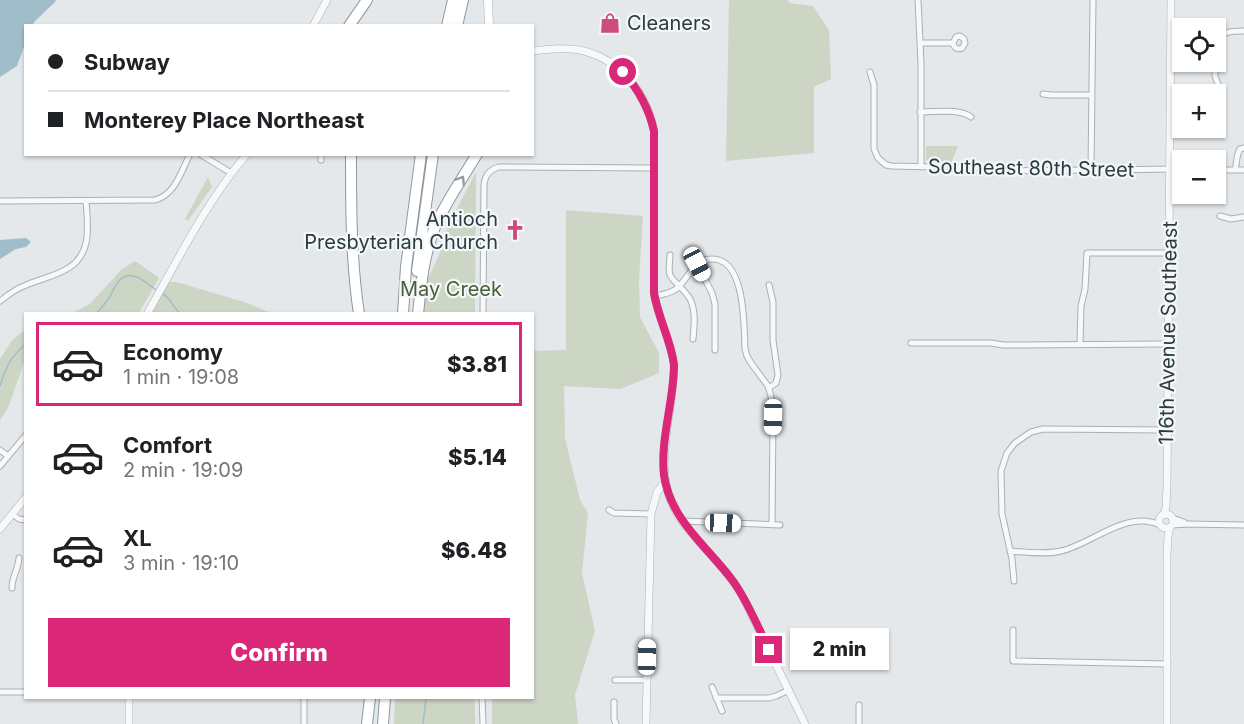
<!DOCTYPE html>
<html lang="en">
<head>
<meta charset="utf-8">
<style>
	:root { --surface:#fff; --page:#f2f2f2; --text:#202124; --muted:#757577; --line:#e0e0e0; --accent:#db2777 }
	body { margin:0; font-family:Inter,sans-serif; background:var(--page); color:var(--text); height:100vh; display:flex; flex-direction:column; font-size:22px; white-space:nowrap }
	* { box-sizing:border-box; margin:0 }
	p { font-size:20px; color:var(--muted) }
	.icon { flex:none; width:33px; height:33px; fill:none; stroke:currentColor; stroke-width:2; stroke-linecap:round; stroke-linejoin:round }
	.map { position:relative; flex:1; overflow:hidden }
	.panel { position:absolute; left:24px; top:312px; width:510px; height:387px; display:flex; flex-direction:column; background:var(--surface); border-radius:0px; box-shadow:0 2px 4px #0004 }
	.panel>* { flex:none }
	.banner { position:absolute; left:24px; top:24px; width:510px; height:132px; border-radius:0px; box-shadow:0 2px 4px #0004; display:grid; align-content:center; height:132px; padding:0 24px; background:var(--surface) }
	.tools { position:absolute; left:1172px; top:18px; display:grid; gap:12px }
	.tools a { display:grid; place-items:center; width:54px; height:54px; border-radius:0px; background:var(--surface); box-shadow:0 2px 4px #0004; font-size:30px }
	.end { position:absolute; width:27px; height:27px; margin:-14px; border:8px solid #db2777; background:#fff; box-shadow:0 0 0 3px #fff }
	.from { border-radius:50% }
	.bubble { position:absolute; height:42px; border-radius:0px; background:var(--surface); box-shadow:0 2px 4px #0004; font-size:20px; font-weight:800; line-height:42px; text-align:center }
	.car { position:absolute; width:18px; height:36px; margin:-18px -9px; border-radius:8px; box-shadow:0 0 4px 2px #0007; background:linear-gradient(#fff 24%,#345 0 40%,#fff 0 76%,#345 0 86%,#fff 0) }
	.banner b { display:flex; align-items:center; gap:21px; height:57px; font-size:22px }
	.banner b+b { border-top:2px solid var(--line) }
	.banner i { width:15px; height:15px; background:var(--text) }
	ul { padding:10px 0 0; list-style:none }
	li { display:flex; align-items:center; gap:18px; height:84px; margin:0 12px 9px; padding:0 12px; border:3px solid transparent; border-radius:0px }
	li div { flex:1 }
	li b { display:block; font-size:22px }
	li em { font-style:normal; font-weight:800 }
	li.selected { border-color:var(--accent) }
	li>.icon { width:54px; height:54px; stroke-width:1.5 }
	.action { display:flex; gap:12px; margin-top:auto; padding:12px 24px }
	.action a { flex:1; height:69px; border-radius:0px; background:var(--accent); color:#fff; font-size:24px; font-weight:800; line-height:69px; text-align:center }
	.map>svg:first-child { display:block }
	.green { fill:#cdd5c5 }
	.water { fill:#a0beca }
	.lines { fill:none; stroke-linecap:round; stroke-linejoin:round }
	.stream { stroke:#a0beca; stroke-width:1.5 }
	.minor-casing { stroke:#a9b0b5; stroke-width:7 }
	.tertiary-casing { stroke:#a9b0b5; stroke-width:8 }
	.secondary-casing { stroke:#a9b0b5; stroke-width:9 }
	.motorway-casing { stroke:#8b99a2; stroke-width:12 }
	.minor { stroke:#f6f8f9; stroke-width:5 }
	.tertiary { stroke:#f6f8f9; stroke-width:7 }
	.secondary { stroke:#fff; stroke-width:8 }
	.motorway { stroke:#fff; stroke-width:10 }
	.oneway { stroke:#969ca1 }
	.route { stroke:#db2777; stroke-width:8 }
	.labels { text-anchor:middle; stroke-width:4.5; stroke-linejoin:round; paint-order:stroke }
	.poi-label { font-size:20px; fill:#2c3a43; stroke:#f3f7f8; text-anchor:start }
	.street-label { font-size:20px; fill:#2c3a43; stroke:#f3f7f8 }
	.park-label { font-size:20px; fill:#495f39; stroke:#f3f7f8 }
</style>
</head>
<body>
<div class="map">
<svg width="1244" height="724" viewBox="0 0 1244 724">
	<rect width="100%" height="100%" fill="#e4e8eb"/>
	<path class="green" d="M729,0H788L789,3L813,6L829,30L831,79L814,87V153L726,161Z
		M926,146H958L951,163H929L926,158Z
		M476,172L475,313L421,314L422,292L440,253L448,226Z
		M208,177L212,187L188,221L185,219Z
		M566,210L643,216L639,280L640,317L659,353V373L620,389L564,386L565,438L580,500L588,513L582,573L595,631L575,695L578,724H492V698H532L533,351L566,350Z
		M135,261L159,278L139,313H72L90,304L122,269Z
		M169,282H176L244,302L271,313L150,314Z
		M25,330V361L23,365L9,406L0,420V359L12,340Z
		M395,698H475V724H394Z"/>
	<path class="water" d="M0,0H56L55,2L34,22L33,25L26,26L25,44L17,66L0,77Z
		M26,238L31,242L26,247L16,249L0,259V240Z"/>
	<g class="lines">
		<path class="stream" d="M162,293C171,298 173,308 181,314
			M96,314C101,308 105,304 109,298C115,287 121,270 137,277C144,280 151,287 158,291
			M0,386C6,367 10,357 26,344
			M423,724L426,698"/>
		<g class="minor-casing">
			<path id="minor" d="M918,0L921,63V167
				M920,43H953C954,48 958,50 962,48L965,43L964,39L960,36L956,37L953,43
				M870,72L874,85V149L878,158L886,165L891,166L979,168L1002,171L1182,169
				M1219,87L1215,76L1216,44C1221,31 1231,31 1244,31
				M1043,94L1051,95H1091
				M920,112C935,112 960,108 971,117
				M200,154L231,173
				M321,160V154
				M1091,170L1093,0
				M1215,170H1244
				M1235,170C1237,163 1236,155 1240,149L1244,148
				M0,201L155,200C175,195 181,172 190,154
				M1220,216L1231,219L1244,217
				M670,255C670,261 668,269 670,275C672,281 686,290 691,301C696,313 694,327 693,339
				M697,264L712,293L715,304V350
				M655,296C677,292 678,289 691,271C694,268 696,263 700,261C706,259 713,258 719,260C745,268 744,326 745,349L747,356L751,363L768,386L771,396L773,417L772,525
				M0,301C8,295 15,289 24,286C48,275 79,274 86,243C89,230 87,215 86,201
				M483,314L484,185C485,175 489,170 499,167L654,168
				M911,343H991L1003,345L1168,344
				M1080,344L1081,306L1085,289L1087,253H1169
				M769,388L776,383L778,375L773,340V302L769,285
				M0,450L8,456
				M0,466L26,435
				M609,510L614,513L651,514
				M12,514L19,519L26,520
				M1172,518L1184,522
				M682,521L780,525
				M1172,525L1188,524L1244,525
				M1010,551C1026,552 1046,555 1061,551C1093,544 1127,508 1162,526
				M1014,581L1012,559L1002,514L1001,471L1007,453L1015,443L1031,432L1043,429L1167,430
				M12,588C12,576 18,571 19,558
				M1013,630V661L1168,664
				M615,680H647
				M712,687L722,711
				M0,692H26
				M482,698L483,724
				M716,698H769L776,696L789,690
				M614,702V719L616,724
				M859,705V724
				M304,724V698"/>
		</g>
		<g class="tertiary-casing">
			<path id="tertiary" d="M313,26L327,0
				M532,51C549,49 568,47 584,51C622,61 647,94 654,131V293C658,318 671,340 674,365C674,418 647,476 683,523C702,547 726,568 742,595L805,724
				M147,314C178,260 206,202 247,154
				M1159 521a7 7 0 1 1 14 0a7 7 0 1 1-14 0Z
				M1164,515L1166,507L1167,486L1171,0
				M0,529L26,497
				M129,724V698
				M646,724L651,514L657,492L665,482
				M1167,724V556L1168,536L1170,527"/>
		</g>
		<g class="secondary-casing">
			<path id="secondary" d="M488,0L489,26"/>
		</g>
		<g class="motorway-casing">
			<path id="motorway" d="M349,26L367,0
				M447,26L453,0
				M457,26L463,0
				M351,154C351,208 351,261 359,314
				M417,271L433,154
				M403,314L406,267L421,154
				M418,314C421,284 424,254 435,227C446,201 463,178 477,154
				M367,724L370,698
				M383,724L385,698"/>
		</g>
		<use href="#minor" class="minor"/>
		<use href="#tertiary" class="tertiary"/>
		<use href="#secondary" class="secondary"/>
		<use href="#motorway" class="motorway"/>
	</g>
	<defs><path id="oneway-chevron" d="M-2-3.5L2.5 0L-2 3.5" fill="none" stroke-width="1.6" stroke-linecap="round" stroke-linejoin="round" transform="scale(1.5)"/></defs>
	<use class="oneway" href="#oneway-chevron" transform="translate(461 180) rotate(-58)"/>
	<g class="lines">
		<path class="route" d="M623,72C639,90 649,108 654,131V293C658,318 671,340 674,365C674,401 660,439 664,475C670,520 708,547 733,581C748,602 758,627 769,650"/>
	</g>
	<defs>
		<g id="shop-bare" transform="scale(1.62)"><path d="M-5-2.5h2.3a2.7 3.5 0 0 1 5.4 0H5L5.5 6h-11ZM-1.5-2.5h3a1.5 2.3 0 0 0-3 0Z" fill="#cc4d7d" stroke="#f3f7f8" stroke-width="2.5" paint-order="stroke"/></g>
		<g id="church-bare" transform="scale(1.62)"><path d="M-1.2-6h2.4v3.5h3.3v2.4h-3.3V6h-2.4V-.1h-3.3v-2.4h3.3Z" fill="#cc4d7d" stroke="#f3f7f8" stroke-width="2.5" paint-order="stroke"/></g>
	</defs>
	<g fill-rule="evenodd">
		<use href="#shop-bare" x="610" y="23"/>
		<use href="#church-bare" x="515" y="230"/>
	</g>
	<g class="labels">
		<g class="poi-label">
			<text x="627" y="30">Cleaners</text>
			<text x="498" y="226" text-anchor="end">Antioch<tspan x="498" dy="23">Presbyterian Church</tspan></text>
		</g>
		<g class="street-label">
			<text transform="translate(1031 168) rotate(1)" y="7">Southeast 80th Street</text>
			<text transform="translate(1168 333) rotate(-89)" y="7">116th Avenue Southeast</text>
		</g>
		<g class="park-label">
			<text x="451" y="296">May Creek</text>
		</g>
	</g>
</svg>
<div class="tools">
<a><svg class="icon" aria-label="locate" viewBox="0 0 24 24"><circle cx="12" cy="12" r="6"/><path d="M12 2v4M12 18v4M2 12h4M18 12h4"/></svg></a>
<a>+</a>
<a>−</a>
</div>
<i class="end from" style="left:623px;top:72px"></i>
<i class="end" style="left:769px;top:650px"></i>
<div class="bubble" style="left:790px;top:628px;width:99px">2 min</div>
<i class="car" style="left:697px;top:264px;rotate:152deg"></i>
<i class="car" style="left:773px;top:417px;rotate:181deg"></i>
<i class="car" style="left:723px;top:523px;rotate:92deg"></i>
<i class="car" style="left:647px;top:657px;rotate:1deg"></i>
<div class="banner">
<b><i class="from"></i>Subway</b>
<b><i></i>Monterey Place Northeast</b>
</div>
<section class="panel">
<ul>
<li class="selected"><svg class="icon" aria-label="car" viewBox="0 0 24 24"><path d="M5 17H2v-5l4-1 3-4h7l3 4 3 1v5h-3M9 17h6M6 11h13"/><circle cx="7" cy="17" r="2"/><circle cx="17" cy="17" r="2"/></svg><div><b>Economy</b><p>1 min · 19:08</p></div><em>$3.81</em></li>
<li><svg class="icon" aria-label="car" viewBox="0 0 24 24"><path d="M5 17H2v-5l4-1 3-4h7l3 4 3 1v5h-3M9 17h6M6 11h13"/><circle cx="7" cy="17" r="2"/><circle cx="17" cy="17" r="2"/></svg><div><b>Comfort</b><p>2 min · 19:09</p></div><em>$5.14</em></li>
<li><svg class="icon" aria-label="car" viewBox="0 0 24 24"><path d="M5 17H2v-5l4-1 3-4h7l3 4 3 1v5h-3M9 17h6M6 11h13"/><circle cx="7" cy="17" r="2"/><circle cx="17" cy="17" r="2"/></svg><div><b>XL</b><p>3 min · 19:10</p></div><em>$6.48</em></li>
</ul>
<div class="action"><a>Confirm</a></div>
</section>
</div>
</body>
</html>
